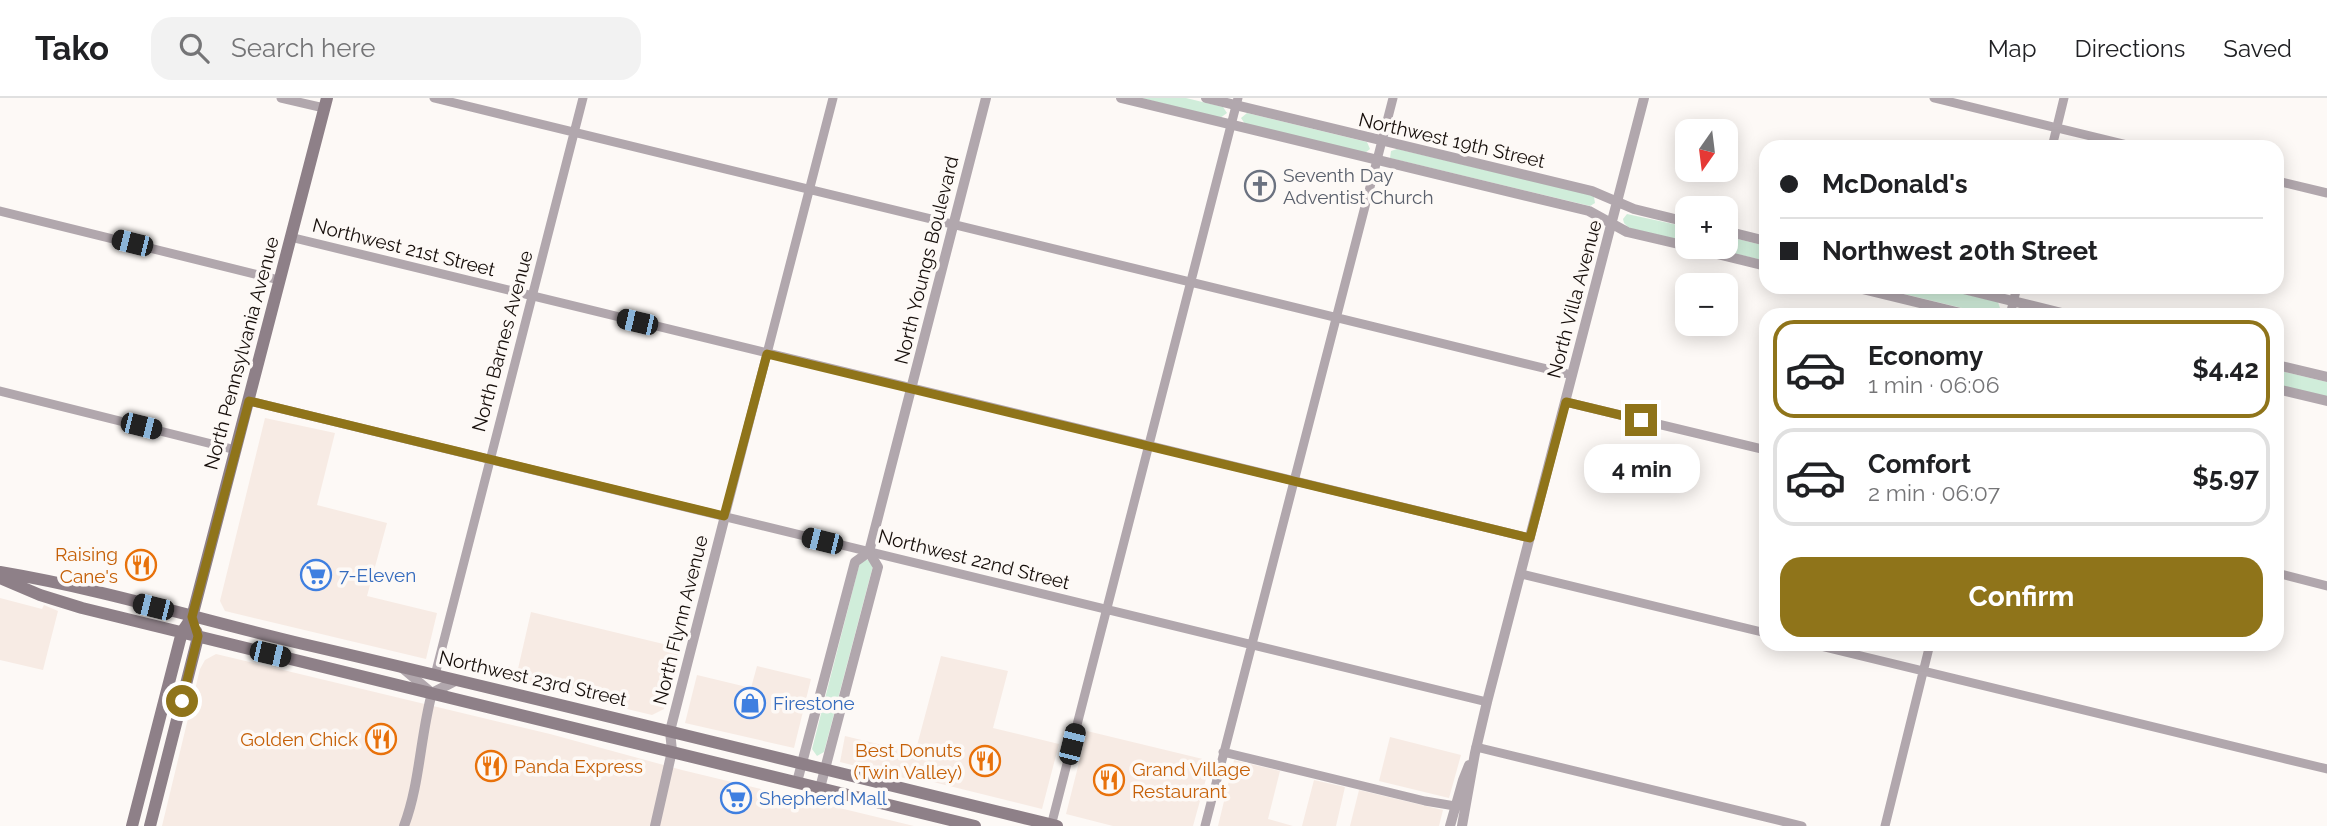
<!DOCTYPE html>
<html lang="en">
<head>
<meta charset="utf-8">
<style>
	:root { --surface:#fff; --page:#f2f2f2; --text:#202124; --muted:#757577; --line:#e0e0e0; --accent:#8f741a }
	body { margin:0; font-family:Raleway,sans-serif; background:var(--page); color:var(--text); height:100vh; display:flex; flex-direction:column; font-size:26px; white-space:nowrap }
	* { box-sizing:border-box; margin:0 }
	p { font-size:23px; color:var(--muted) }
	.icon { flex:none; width:38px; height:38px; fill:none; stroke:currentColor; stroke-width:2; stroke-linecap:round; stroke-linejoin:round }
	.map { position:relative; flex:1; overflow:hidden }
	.sheet { position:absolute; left:1759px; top:210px; width:525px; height:343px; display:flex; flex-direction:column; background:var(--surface); border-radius:21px; box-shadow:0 4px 18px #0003 }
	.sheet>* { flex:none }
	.banner { position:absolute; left:1759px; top:42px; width:525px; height:154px; border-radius:21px; box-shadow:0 4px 18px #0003; display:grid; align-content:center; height:154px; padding:0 21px; background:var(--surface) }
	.needle { width:46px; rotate:194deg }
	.fabs { position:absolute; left:1675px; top:21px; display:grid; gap:14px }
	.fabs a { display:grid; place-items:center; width:63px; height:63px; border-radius:14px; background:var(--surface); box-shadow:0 4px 18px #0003; font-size:35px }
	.end { position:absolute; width:32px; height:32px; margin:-16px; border:9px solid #8f741a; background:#fff; box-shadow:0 0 0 4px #fff }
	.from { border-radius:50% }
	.bubble { position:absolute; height:49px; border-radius:21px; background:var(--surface); box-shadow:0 4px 18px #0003; font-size:23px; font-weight:700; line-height:49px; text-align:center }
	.car { position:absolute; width:21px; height:42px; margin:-21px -10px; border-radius:9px; box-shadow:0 0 5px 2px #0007; background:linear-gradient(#222 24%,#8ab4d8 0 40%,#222 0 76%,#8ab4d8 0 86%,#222 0) }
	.banner b { display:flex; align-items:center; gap:24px; height:66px; font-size:26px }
	.banner b+b { border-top:2px solid var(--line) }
	.banner i { width:18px; height:18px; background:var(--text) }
	ul { padding:12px 0 0; list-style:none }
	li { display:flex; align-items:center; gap:21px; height:98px; margin:0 14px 10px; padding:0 7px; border:4px solid var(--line); border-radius:21px }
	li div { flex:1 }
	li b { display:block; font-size:26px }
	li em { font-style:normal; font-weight:700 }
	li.on { border-color:var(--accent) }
	li>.icon { width:63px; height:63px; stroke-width:1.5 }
	.cta { display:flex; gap:14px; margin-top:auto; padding:14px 21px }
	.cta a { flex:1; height:80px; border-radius:21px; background:var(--accent); color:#fff; font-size:28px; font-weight:700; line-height:80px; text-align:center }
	header { display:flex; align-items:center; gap:42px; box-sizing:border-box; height:98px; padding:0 35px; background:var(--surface); border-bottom:2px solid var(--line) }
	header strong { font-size:33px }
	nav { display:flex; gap:38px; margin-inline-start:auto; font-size:24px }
	.search { width:490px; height:63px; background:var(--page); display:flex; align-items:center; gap:18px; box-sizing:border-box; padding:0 24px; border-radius:21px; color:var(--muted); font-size:26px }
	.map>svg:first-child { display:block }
	.built { fill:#f7ebe4 }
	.green { fill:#d0edda }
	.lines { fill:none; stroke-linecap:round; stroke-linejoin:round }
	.minor { stroke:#b1a7ad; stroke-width:9 }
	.tertiary { stroke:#b1a7ad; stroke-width:10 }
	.secondary { stroke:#8e8088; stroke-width:12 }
	.route { stroke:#8f741a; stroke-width:9 }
	.labels { text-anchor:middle; stroke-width:7; stroke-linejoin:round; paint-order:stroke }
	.street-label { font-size:19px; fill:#160e0a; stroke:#fdf9f6 }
	.worship-label { font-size:19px; fill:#5b616d; stroke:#fdf9f6; text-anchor:start }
	.food-label { font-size:19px; fill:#c56008; stroke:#fdf9f6; text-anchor:end }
	.shop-label { font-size:19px; fill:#366cbe; stroke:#fdf9f6; text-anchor:start }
</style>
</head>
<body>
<header>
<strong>Tako</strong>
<div class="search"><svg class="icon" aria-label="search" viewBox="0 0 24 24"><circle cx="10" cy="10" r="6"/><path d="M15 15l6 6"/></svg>Search here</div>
<nav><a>Map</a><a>Directions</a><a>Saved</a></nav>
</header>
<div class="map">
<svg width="2327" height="728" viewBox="0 0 2327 728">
	<rect width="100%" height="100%" fill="#fdf9f6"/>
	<path class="built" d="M265,320L335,335L317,407L387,425L367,498L437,515L426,561L225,513L220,503Z
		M0,500L42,511L44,507L58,513L43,572L0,562Z
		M531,514L680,550L664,611L652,617L515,584Z
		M216,556L550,636L682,672L914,728H162L200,571L205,562Z
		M941,558L1008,573L993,630L1059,646L1042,711L909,678L908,681L840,664L845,638L915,655Z
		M757,568L811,581L794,650L685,625L697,577L751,590Z
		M1087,633L1211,663L1193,728H1113L1066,716Z
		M1390,639L1461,657L1449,700L1379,683Z
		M1234,662L1280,673L1268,721L1293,728H1218Z
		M1314,682L1345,689L1336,728H1302Z
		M1359,692L1443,712L1439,728H1350Z"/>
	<path class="green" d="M1141,0H1186L1223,9L1227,15L1220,20Z
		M1247,15L1367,44L1370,51L1365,55L1245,26L1241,20Z
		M1397,51L1591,97L1594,99L1595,105L1590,108L1390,60L1391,53Z
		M1627,116L1687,129V144L1629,130L1624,125L1623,121Z
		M1726,138L1766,148V163L1708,149H1726Z
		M1875,189H1935L1998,204L2001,213L1998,217H1991Z
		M2277,272L2327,284V299L2277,287Z
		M861,460L874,464L824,654L817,658L812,651Z"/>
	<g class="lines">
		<path class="minor" d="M281,0L324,10
			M434,0L1572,277
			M1934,0L2136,49
			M2052,49L2064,0
			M2277,83L2327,95
			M0,113L279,182
			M290,139L1530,440
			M2010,217L2017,189
			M0,293L236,352
			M249,303L1487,604
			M1566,304L1766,352
			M725,418L833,0
			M2277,475L2327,488
			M1521,476L1766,535
			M1812,546L2327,671
			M435,577L583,0
			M1476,649L1802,728
			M1223,654L1425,703L1455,708
			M1051,728L1238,0
			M1205,728L1393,0
			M1885,728L1930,546"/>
		<path class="tertiary" d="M1121,0L1589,113L1627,134L1687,148
			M1206,0L1592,93L1634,111L1687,124
			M1726,133L1766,143
			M1689,149L1766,168
			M1854,189L1969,217
			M1955,189L2070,217
			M2277,267L2327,279
			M2277,291L2327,303
			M401,569L432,595
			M432,595L457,582
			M797,684L855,464L869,454L986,0
			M820,690L878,469L869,454
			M404,728C420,686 420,639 432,595
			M655,728L672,653L670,633L725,418
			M1450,728L1463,682L1469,667
			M1462,728L1475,655L1487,604L1644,0"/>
		<path class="secondary" d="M0,474C102,491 202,522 303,546C555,604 805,667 1057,728
			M0,480L40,497L82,510L975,728
			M132,728L182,534L192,519L327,0
			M150,728L198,539L196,533"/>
	</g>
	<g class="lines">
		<path class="route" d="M182,603L198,538L192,519L249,303L724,418L767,256L1530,440L1566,304L1641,322"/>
	</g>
	<defs>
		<g id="church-ring" transform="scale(1.575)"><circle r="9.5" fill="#fdf9f6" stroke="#6b7280" stroke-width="1.5"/><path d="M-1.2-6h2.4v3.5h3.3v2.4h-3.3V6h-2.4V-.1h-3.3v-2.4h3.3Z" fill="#6b7280"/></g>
		<g id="restaurant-ring" transform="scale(1.575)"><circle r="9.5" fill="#fdf9f6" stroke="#e8710a" stroke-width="1.5"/><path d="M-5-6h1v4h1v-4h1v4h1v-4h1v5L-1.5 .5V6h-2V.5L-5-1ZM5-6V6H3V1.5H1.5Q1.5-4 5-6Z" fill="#e8710a"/></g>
		<g id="supermarket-ring" transform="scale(1.575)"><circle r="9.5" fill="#fdf9f6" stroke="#3f7fe0" stroke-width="1.5"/><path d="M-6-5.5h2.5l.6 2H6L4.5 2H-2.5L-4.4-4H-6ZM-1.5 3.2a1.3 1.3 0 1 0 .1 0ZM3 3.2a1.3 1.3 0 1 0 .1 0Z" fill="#3f7fe0"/></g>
		<g id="shop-ring" transform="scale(1.575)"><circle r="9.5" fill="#fdf9f6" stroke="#3f7fe0" stroke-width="1.5"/><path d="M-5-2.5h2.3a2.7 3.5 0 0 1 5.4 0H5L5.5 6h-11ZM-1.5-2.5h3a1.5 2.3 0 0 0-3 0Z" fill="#3f7fe0"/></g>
	</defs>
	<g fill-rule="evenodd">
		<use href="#church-ring" x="1260" y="88"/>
		<use href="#restaurant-ring" x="141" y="467"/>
		<use href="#supermarket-ring" x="316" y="477"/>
		<use href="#shop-ring" x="750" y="605"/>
		<use href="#restaurant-ring" x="381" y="641"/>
		<use href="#restaurant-ring" x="985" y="663"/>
		<use href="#restaurant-ring" x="491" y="668"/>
		<use href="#restaurant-ring" x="1109" y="682"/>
		<use href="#supermarket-ring" x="736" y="700"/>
	</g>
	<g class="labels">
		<g class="street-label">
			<text transform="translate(1452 42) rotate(13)" y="7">Northwest 19th Street</text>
			<text transform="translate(404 149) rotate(14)" y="7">Northwest 21st Street</text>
			<text transform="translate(926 162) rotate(-76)" y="7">North Youngs Boulevard</text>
			<text transform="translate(1574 201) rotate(-75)" y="7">North Villa Avenue</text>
			<text transform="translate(502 243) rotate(-75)" y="7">North Barnes Avenue</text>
			<text transform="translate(241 255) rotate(-75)" y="7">North Pennsylvania Avenue</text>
			<text transform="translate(974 461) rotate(14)" y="7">Northwest 22nd Street</text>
			<text transform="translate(680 522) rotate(-76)" y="7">North Flynn Avenue</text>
			<text transform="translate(533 580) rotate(13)" y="7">Northwest 23rd Street</text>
		</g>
		<g class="worship-label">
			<text x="1283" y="84">Seventh Day<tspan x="1283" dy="22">Adventist Church</tspan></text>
		</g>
		<g class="food-label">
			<text x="118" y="463">Raising<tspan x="118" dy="22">Cane's</tspan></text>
			<text x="358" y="648">Golden Chick</text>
			<text x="962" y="659">Best Donuts<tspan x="962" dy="22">(Twin Valley)</tspan></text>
			<text x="514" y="675" text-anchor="start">Panda Express</text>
			<text x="1132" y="678" text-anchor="start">Grand Village<tspan x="1132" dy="22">Restaurant</tspan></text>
		</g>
		<g class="shop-label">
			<text x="339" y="484">7-Eleven</text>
			<text x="773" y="612">Firestone</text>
			<text x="759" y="707">Shepherd Mall</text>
		</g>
	</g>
</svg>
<div class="fabs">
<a><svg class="needle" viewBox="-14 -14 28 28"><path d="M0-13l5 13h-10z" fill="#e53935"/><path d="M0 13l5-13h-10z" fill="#757577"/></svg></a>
<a>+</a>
<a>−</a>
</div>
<i class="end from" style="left:182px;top:603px"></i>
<i class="end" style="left:1641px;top:322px"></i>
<div class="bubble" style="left:1584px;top:346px;width:116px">4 min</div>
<i class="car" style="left:132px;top:145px;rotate:284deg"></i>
<i class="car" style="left:637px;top:224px;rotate:283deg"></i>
<i class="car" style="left:141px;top:328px;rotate:104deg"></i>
<i class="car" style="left:822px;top:443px;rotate:284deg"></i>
<i class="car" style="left:153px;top:509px;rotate:284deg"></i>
<i class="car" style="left:270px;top:556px;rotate:103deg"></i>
<i class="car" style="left:1072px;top:646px;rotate:14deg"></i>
<div class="banner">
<b><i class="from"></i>McDonald's</b>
<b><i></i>Northwest 20th Street</b>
</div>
<section class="sheet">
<ul>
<li class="on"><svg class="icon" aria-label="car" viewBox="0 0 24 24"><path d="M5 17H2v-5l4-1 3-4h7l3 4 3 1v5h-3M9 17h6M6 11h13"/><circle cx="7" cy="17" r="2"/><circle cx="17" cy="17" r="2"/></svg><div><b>Economy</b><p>1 min · 06:06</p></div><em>$4.42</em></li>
<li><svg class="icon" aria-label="car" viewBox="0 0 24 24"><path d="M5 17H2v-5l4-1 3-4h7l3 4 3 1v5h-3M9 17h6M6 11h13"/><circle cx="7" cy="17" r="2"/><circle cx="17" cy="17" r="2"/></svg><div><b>Comfort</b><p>2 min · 06:07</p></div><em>$5.97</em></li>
</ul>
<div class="cta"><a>Confirm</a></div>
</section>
</div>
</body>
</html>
